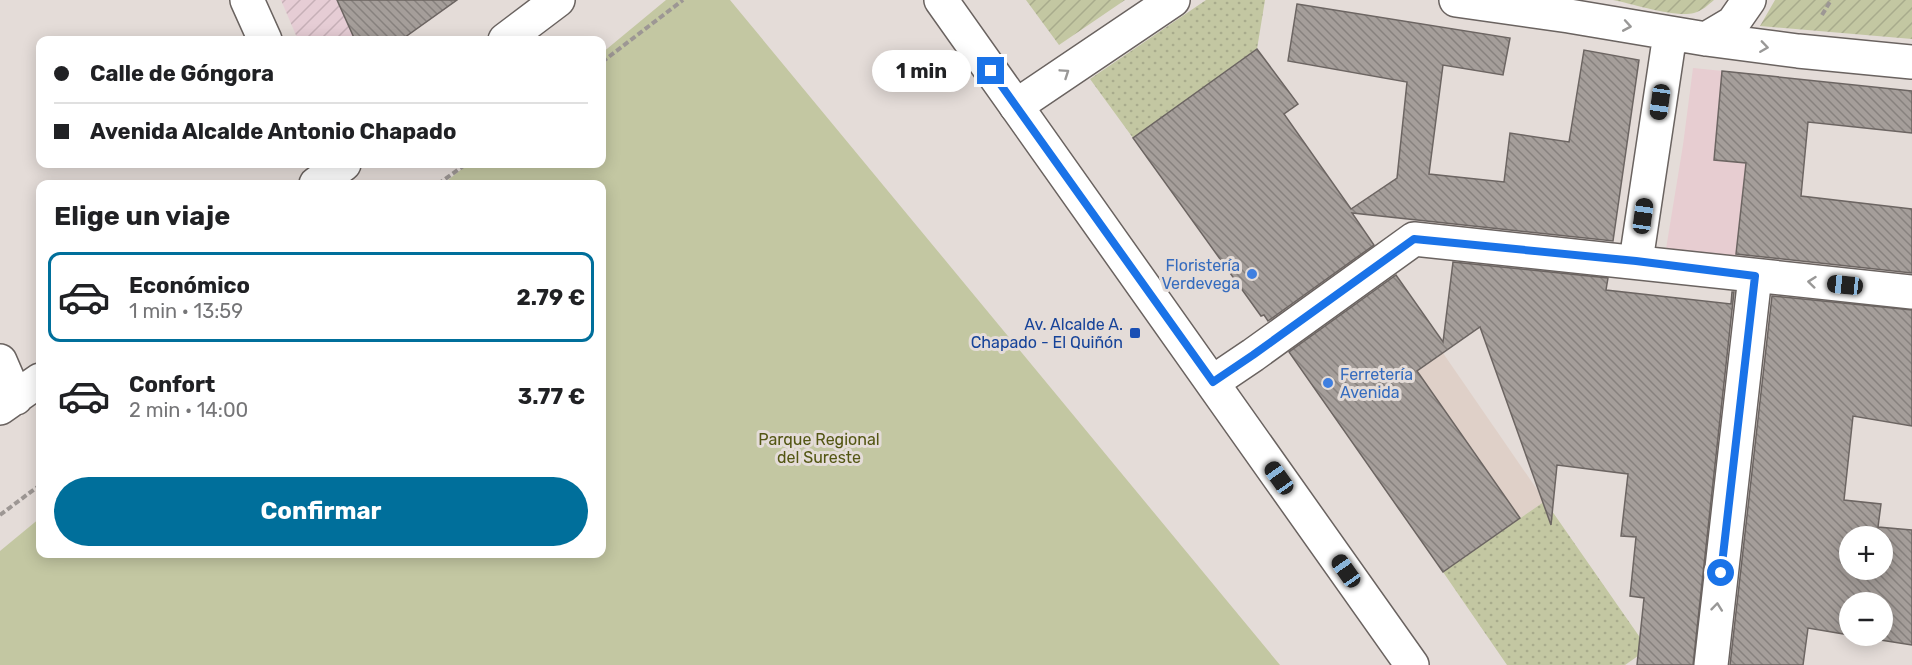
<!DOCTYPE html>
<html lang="es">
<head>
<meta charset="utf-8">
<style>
	:root { --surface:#fff; --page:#f6f6f6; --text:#202124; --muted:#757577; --line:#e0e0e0; --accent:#006f9b }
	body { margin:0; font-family:Rubik,sans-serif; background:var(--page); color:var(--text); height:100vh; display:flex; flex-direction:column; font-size:22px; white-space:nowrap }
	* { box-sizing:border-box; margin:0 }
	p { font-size:20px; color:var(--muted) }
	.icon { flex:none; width:33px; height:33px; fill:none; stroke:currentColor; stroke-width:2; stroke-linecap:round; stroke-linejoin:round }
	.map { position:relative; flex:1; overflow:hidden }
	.sheet { position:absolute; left:36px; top:180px; width:570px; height:378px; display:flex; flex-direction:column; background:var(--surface); border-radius:12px; box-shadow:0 3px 15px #0003 }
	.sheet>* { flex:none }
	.banner { position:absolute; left:36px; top:36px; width:570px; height:132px; border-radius:12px; box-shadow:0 3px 15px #0003; display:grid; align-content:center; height:132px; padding:0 18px; background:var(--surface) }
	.fabs { position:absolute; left:1839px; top:526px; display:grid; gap:12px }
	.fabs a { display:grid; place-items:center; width:54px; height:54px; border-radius:50%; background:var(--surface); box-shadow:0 3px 15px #0003; font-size:30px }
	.end { position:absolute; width:27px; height:27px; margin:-14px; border:8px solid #1a73e8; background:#fff; box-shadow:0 0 0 3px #fff }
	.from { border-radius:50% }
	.bubble { position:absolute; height:42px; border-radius:21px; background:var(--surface); box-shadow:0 3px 15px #0003; font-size:20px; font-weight:700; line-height:42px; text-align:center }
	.car { position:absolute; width:18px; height:36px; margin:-18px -9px; border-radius:8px; box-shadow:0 0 4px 2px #0007; background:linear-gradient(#222 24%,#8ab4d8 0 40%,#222 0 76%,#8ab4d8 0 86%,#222 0) }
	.banner b { display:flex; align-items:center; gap:21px; height:57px; font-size:22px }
	.banner b+b { border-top:2px solid var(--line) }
	.banner i { width:15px; height:15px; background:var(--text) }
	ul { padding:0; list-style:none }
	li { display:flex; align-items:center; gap:18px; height:90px; margin:0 12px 9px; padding:0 6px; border:3px solid transparent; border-radius:12px }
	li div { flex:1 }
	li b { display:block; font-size:22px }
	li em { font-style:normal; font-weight:700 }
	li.selected { border-color:var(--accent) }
	li>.icon { width:54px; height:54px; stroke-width:1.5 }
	h2 { padding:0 18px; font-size:27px; line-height:72px }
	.primary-button { display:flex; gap:12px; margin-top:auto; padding:12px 18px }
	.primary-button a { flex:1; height:69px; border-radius:36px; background:var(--accent); color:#fff; font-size:24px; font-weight:700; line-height:69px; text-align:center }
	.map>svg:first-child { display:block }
	.built { fill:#dfd0c8 }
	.industrial { fill:url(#industrial-furrows) }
	.education { fill:#e7cdd1 }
	.grass { fill:url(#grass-dots) }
	.park { fill:#c3c7a2 }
	.garden { fill:url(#garden-furrows) }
	.building { fill:url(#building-back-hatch); stroke:#6c6562; stroke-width:1.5; fill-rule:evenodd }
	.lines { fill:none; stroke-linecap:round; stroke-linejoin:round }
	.street-casing { stroke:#6a6360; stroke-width:36 }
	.secondary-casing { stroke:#6a6360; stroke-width:36 }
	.path { stroke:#9d9794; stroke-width:4; stroke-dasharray:6 3; stroke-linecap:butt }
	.street { stroke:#fff; stroke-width:33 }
	.secondary { stroke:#fff; stroke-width:33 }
	.oneway { stroke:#999897 }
	.route { stroke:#1a73e8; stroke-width:8 }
	.shop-dot { fill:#3f7fe0; stroke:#e4dcd8; stroke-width:2 }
	.transit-dot { fill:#1a4fb4; stroke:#e4dcd8; stroke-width:2 }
	.labels { text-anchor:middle; stroke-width:6; stroke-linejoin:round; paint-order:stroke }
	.shop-label { font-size:16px; fill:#366cbe; stroke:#e4dcd8; text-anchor:end }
	.transit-label { font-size:16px; fill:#164399; stroke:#e4dcd8; text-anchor:end }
	.park-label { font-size:16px; fill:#535613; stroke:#e4dcd8 }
</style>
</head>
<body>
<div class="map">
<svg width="1912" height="665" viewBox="0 0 1912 665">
	<defs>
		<pattern id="industrial-furrows" width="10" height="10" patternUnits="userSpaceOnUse" patternTransform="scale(1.5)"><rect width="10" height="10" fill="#e6cdd5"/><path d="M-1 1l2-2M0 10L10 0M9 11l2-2" fill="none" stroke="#c6b0b7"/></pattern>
		<pattern id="grass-dots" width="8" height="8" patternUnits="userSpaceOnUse" patternTransform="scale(1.5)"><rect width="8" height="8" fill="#c3c7a2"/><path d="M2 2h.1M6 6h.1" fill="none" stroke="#a8ab8c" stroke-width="1.8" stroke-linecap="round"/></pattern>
		<pattern id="garden-furrows" width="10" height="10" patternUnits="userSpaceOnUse" patternTransform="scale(1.5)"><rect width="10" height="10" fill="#c3c7a2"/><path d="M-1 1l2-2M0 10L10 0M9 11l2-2" fill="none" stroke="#a8ab8c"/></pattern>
		<pattern id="building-back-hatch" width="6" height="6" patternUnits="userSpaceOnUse" patternTransform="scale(1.5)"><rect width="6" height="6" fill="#a59e9a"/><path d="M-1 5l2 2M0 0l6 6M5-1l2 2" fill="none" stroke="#87817e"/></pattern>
	</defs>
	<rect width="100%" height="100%" fill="#e4dcd8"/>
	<path class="built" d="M1443,353L1545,501L1443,572L1340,425Z"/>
	<path class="industrial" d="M281,0H443L447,8L401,40H298Z"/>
	<path class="education" d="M1693,68L1812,80L1800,203L1742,197L1736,257L1666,249L1683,145Z"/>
	<path class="grass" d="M1206,0H1265L1257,49L1133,138L1090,79Z
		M1545,501L1648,649L1625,665H1507L1443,572Z"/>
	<path class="park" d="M666,0H730L1280,665H0V551L40,518V554H602V184H443L468,164H602V53Z"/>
	<path class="garden" d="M1026,0H1125L1059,45Z
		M1613,0H1714C1708,5 1702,11 1694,13C1675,18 1634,4 1613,0Z
		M1775,0H1912V39L1760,26Z"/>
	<path class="building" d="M337,0H457L401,40H355Z
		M1297,4L1510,38L1503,75L1443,65L1429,174L1504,182L1510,133L1569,142L1584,50L1639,60L1613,241L1352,213L1374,245L1268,321L1264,315L1261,316L1133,138L1257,49L1298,104L1284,114L1351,209L1397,178L1407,82L1288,61Z
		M1722,71L1912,91V133L1808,122L1801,196L1912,209V273L1736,254L1746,163L1714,160Z
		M1453,262L1608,278L1606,290L1731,304L1732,292H1734L1693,665H1637L1644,598L1630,596L1636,537L1621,536L1628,474L1557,465L1551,525L1480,327L1417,371L1520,518L1443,572L1289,352L1396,275L1443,342Z
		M1772,296L1912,310V426L1853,416L1844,500L1881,504L1878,527L1912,530V645L1855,636H1882V603H1850V635L1808,628L1803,665H1730ZM1850,537H1882V570H1850Z"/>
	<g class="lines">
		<g class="street-casing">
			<path id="street" d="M247,0L265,40
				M1456,0L1569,16L1706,39L1798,51L1912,62
				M1706,39L1733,23L1749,0
				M505,40L558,0
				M1016,106L1173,0
				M316,184L344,164
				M1636,261L1670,34
				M0,361L16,398
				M1213,382L1253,355L1414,239L1912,292
				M0,408L40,380
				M1711,665L1755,276"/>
		</g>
		<g class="secondary-casing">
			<path id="secondary" d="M941,0L1412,665"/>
		</g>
		<path class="path" d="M1822,15L1831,0
			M602,62L683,0
			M438,184L466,164
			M0,515L40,485"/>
		<use href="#street" class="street"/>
		<use href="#secondary" class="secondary"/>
	</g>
	<defs><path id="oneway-chevron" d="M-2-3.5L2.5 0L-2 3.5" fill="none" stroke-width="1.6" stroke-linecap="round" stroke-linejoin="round" transform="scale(1.5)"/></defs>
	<g class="oneway">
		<use href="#oneway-chevron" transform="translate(1627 26) rotate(10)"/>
		<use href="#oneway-chevron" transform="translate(1764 47) rotate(8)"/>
		<use href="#oneway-chevron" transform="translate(1065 73) rotate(-34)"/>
		<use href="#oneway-chevron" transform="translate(1812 282) rotate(-174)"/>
		<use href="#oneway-chevron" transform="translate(1717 607) rotate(-84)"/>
	</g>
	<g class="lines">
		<path class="route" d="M991,71L1213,382L1253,355L1414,239L1636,261L1755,276L1721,573"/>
	</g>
	<g class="shop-dot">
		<circle cx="1252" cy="274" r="6"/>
		<circle cx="1328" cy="383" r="6"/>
	</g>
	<rect class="transit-dot" x="1129" y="327" width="12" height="12" rx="3"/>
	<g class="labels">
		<g class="shop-label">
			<text x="1240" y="271">Floristería<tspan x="1240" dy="18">Verdevega</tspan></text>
			<text x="1340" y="380" text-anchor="start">Ferretería<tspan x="1340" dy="18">Avenida</tspan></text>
		</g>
		<g class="transit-label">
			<text x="1123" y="330">Av. Alcalde A.<tspan x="1123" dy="18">Chapado - El Quiñón</tspan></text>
		</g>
		<g class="park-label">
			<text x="819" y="445">Parque Regional<tspan x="819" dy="18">del Sureste</tspan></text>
		</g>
	</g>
</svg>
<div class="fabs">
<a>+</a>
<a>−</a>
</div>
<i class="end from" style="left:1721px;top:573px"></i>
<i class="end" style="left:991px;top:71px"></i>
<div class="bubble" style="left:872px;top:50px;width:99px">1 min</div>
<i class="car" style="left:1660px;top:102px;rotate:188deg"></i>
<i class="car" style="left:1643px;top:216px;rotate:8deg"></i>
<i class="car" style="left:1845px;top:285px;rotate:276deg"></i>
<i class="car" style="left:1279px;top:478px;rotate:325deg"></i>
<i class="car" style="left:1346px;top:571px;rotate:325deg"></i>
<div class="banner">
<b><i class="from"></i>Calle de Góngora</b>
<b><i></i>Avenida Alcalde Antonio Chapado</b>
</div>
<section class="sheet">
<h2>Elige un viaje</h2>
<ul>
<li class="selected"><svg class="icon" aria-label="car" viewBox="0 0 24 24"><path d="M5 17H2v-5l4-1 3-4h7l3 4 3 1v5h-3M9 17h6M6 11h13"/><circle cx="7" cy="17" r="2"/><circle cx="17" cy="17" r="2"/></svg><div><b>Económico</b><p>1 min · 13:59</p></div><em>2.79 €</em></li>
<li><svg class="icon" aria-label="car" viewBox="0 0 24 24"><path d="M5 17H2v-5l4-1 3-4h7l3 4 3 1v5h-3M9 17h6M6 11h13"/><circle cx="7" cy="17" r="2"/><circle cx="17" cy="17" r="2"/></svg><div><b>Confort</b><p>2 min · 14:00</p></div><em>3.77 €</em></li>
</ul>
<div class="primary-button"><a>Confirmar</a></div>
</section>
</div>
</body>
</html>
